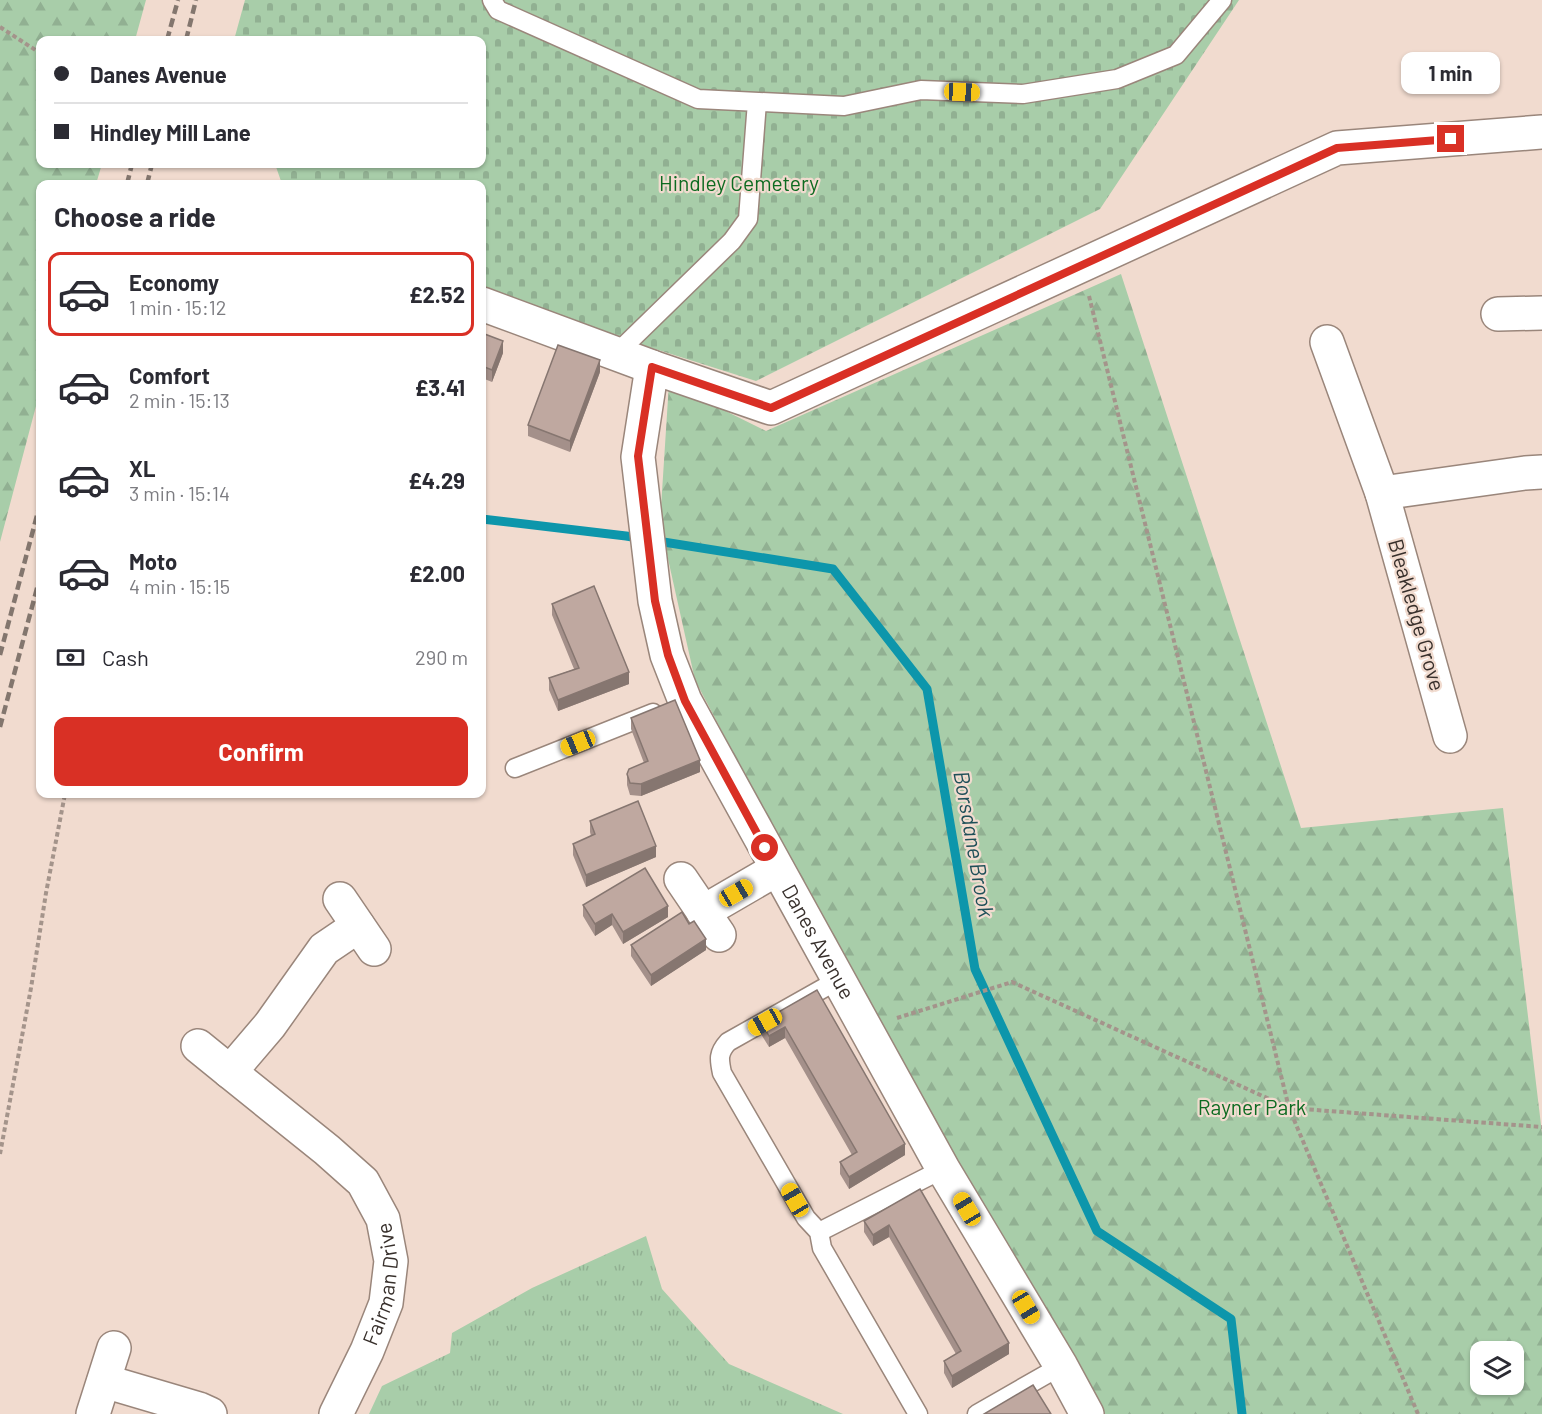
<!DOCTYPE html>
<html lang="en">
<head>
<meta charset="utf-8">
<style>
	:root { --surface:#fff; --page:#f7f7f7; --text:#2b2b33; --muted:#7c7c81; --line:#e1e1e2; --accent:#d93025 }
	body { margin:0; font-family:Barlow,sans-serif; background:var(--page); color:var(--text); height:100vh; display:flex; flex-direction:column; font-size:22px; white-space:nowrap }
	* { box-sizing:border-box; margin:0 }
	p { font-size:20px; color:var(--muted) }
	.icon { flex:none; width:33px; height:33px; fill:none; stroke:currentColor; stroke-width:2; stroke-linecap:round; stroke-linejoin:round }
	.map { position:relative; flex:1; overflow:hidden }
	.drawer { position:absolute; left:36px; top:180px; width:450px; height:618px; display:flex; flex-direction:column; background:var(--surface); border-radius:12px; box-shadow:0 2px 4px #0004 }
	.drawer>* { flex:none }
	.banner { position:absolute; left:36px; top:36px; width:450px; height:132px; border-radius:12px; box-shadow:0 2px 4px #0004; display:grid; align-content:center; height:132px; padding:0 18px; background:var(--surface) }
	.tools { position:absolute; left:1470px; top:1341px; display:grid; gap:12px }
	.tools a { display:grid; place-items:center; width:54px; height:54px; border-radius:12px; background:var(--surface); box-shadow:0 2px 4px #0004; font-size:30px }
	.end { position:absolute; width:27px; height:27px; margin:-14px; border:8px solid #d93025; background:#fff; box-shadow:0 0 0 3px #fff }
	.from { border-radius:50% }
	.bubble { position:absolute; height:42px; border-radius:12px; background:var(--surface); box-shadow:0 2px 4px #0004; font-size:20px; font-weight:700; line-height:42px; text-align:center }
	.car { position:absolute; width:18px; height:36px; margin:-18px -9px; border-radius:8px; box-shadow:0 0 4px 2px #0007; background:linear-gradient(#f5c518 24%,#345 0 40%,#f5c518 0 76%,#345 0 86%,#f5c518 0) }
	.banner b { display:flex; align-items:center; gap:21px; height:57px; font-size:22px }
	.banner b+b { border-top:2px solid var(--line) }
	.banner i { width:15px; height:15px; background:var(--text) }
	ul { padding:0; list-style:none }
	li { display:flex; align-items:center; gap:18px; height:84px; margin:0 12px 9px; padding:0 6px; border:3px solid transparent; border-radius:12px }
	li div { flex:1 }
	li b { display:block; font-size:22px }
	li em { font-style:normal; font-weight:700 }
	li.selected { border-color:var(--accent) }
	li>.icon { width:54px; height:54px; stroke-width:1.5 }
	h2 { padding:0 18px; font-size:27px; line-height:72px }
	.pay { display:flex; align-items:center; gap:15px; height:66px; padding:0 18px; font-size:22px }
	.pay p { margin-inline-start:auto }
	.primary-button { display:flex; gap:12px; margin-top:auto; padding:12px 18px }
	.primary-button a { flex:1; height:69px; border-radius:12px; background:var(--accent); color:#fff; font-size:24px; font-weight:700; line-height:69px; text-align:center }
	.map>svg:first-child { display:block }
	.grass { fill:url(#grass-tufts) }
	.forest { fill:url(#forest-firs); fill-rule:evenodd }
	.cemetery { fill:url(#cemetery-stones) }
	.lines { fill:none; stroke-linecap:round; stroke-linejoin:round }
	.stream { stroke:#0d96ab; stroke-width:9 }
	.lane-casing { stroke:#9a867b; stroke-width:21 }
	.street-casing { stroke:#9a867b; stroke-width:36 }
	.path { stroke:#a4948b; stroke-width:4; stroke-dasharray:4.5 3; stroke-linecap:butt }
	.lane { stroke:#fff; stroke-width:18 }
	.street { stroke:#fff; stroke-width:33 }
	.rail { stroke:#83766e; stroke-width:4.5; stroke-dasharray:9 4.5; stroke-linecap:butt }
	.wall { fill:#a4908a }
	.shaded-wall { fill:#867670 }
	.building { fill:#bfa8a0; stroke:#867670; stroke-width:1.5 }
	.route { stroke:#d93025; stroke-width:8 }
	.labels { text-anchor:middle; stroke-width:4.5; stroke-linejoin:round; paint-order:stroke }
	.park-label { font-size:21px; fill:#0d6b21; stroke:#f1dbcf }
	.street-label { font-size:21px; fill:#372f2b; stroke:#f1dbcf }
	.water-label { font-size:22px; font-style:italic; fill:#1e4f58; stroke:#f1dbcf }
</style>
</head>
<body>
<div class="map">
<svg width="1542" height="1414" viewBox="0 0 1542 1414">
	<defs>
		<pattern id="grass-tufts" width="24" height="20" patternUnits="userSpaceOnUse" patternTransform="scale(1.5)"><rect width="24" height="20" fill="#a8cda9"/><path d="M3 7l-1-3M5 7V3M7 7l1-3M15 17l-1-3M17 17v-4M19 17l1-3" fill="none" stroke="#91b092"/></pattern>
		<pattern id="forest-firs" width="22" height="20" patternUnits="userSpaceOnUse" patternTransform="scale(1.5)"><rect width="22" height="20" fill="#a8cda9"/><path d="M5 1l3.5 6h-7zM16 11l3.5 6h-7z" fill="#91b092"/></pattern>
		<pattern id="cemetery-stones" width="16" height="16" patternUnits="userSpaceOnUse" patternTransform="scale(1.5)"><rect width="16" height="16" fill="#a8cda9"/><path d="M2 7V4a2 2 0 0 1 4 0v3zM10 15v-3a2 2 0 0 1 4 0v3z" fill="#91b092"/></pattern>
	</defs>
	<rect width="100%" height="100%" fill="#f1dbcf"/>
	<path class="grass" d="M646,1236L662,1289L729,1364L843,1414H369L382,1386L450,1353L452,1333L532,1288Z"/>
	<path class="forest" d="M0,0H146L135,40H40V164H102L96,184H40V391L0,542Z
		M1121,274L1301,828L1503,808L1542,1133V1414H1100L926,1112L791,863L695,680L660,523L669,383L766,431ZM1480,1352H1514V1384H1480Z"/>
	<path class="cemetery" d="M245,0H1239L1100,209L756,381L482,294V184H282L275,164H482V40H234Z"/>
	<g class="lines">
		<path class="stream" d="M482,519L626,536L833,569L927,689L975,969L1097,1231L1231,1319L1242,1414"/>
		<g class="lane-casing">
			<path id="lane" d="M492,0L498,10L698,99L844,106L921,90L1023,94L1117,79L1176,55L1222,0
				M616,354L732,241L748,219L757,102
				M515,768L653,713
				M838,980L728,1042C718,1053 719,1059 722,1073L806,1218L819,1232L822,1248L918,1414
				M819,1232L943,1169
				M977,1414L1061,1366"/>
		</g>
		<g class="street-casing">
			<g id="street">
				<path d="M482,304L652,367L771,408L1337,148L1542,132"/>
				<path d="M1498,314L1542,313"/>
				<path d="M1327,342L1382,493"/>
				<path id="s1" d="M652,367L638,457L655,601L667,655L685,701L943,1169L1061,1366L1087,1414"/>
				<path d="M1450,736L1382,493L1525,473L1542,472"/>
				<path d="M681,879L719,935"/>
				<path d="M340,899L374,949"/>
				<path d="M703,912L777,869"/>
				<path d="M198,1046L230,1072"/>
				<path d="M104,1381L199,1409L210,1414"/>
				<path d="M93,1414L114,1348"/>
				<path id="s2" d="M336,1414L367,1351L386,1303L391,1261L383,1219L363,1182L327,1150L230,1072L270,1025L324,949L358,926"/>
			</g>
		</g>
		<path class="path" d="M0,27L40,53
			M1089,296L1289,1108
			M897,1018L1012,982L1289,1108
			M0,1154L31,988L46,893L65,794
			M1418,1414L1289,1108L1542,1127"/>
		<use href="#lane" class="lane"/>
		<use href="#street" class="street"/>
		<path class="rail" d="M167,40L178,0
			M186,40L196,0
			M127,184L132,164
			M147,184L152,164
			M0,655L40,504
			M0,727L40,577"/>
	</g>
	<path class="wall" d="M482,333L503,353L492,382L482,378Z
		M600,372L570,452L528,436V425Z
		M552,604L629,684L558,711L549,690V678L574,669L552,615Z
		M631,718L700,772L641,796L630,795L627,785V774L644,763L631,729Z
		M590,821L656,857L586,887L573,855V844L591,836L590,832Z
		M583,905L668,917L623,944L612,925L595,936L583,916Z
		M631,945L706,950L651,986L631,956Z
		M817,990L905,1155L849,1189L840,1174V1162L852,1155L785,1038L769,1047L761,1034V1022Z
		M920,1189L1009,1354L952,1388L944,1373V1361L956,1354L889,1237L873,1246L864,1232V1221Z"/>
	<path class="shaded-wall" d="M503,341V353L492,382V370Z
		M600,360V372L570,452V441Z
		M629,672V684L558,711V700Z
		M700,760V772L641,796V784Z
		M656,846V857L586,887V875Z
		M668,906V917L623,944V932Z
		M612,914V925L595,936V924Z
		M706,939V950L651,986V975Z
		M785,1027V1038L769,1047V1036Z
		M905,1144V1155L849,1189V1177Z
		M889,1225V1237L873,1246V1235Z
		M1009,1343V1354L952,1388V1376Z"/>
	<path class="building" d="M482,333L503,341L492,370L482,366Z
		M558,345L600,360L570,441L528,425Z
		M594,586L629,672L558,700L549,678L579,668L552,604Z
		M675,700L700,760L641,784L630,783L627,774L629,769L648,761L631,718Z
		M638,801L656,846L586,875L573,844L595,834L590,821Z
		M645,868L668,906L623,932L612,914L595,924L583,905Z
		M682,912L689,924L694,921L706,939L651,975L631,945Z
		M817,990L905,1144L849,1177L840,1162L857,1152L785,1027L769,1036L761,1022Z
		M920,1189L1009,1343L952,1376L944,1361L961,1351L889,1225L873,1235L864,1221Z
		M1033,1385L1051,1414H984Z"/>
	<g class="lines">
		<path class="route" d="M765,848L685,701L668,655L655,601L638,456L652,367L771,408L1337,148L1451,139"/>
	</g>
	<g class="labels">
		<g class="park-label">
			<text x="739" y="191">Hindley Cemetery</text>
			<text x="1252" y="1115">Rayner Park</text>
		</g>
		<g class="street-label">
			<text transform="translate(1416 615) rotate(74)" y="7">Bleakledge Grove</text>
			<text dy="7" stroke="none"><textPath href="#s1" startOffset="616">Danes Avenue</textPath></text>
			<text dy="7" stroke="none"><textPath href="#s2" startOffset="140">Fairman Drive</textPath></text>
		</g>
		<g class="water-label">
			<text transform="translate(974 844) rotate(80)" y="8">Borsdane Brook</text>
		</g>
	</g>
</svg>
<div class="tools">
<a><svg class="icon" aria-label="layers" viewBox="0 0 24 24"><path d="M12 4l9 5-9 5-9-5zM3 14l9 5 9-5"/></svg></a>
</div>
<i class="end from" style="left:765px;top:848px"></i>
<i class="end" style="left:1451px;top:139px"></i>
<div class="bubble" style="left:1401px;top:52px;width:99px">1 min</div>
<i class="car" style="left:962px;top:92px;rotate:92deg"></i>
<i class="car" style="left:578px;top:743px;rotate:248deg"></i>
<i class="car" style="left:736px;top:893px;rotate:60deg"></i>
<i class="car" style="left:765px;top:1022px;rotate:241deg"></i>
<i class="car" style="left:795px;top:1200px;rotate:330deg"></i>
<i class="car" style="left:967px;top:1209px;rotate:329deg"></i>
<i class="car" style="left:1026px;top:1307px;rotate:149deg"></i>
<div class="banner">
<b><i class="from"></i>Danes Avenue</b>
<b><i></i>Hindley Mill Lane</b>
</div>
<section class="drawer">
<h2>Choose a ride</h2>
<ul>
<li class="selected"><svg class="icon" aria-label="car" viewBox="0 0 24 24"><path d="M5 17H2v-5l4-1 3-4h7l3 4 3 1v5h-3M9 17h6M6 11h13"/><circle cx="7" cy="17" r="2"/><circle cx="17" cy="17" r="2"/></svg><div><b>Economy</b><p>1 min · 15:12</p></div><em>£2.52</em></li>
<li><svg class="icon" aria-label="car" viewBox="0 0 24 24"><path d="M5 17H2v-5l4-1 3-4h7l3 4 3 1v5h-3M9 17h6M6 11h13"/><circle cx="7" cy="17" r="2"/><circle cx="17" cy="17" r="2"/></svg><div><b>Comfort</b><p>2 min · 15:13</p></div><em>£3.41</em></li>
<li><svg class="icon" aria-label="car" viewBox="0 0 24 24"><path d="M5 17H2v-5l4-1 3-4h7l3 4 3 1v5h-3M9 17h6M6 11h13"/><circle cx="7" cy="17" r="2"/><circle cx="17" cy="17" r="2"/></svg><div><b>XL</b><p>3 min · 15:14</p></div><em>£4.29</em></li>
<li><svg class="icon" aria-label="car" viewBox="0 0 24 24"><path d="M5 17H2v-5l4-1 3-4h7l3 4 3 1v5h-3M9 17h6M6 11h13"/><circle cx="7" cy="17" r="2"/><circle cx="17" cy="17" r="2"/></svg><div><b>Moto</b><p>4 min · 15:15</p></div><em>£2.00</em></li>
</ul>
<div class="pay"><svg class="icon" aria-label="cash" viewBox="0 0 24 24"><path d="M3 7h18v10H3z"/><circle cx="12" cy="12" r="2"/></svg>Cash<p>290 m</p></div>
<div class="primary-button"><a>Confirm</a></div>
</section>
</div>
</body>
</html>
